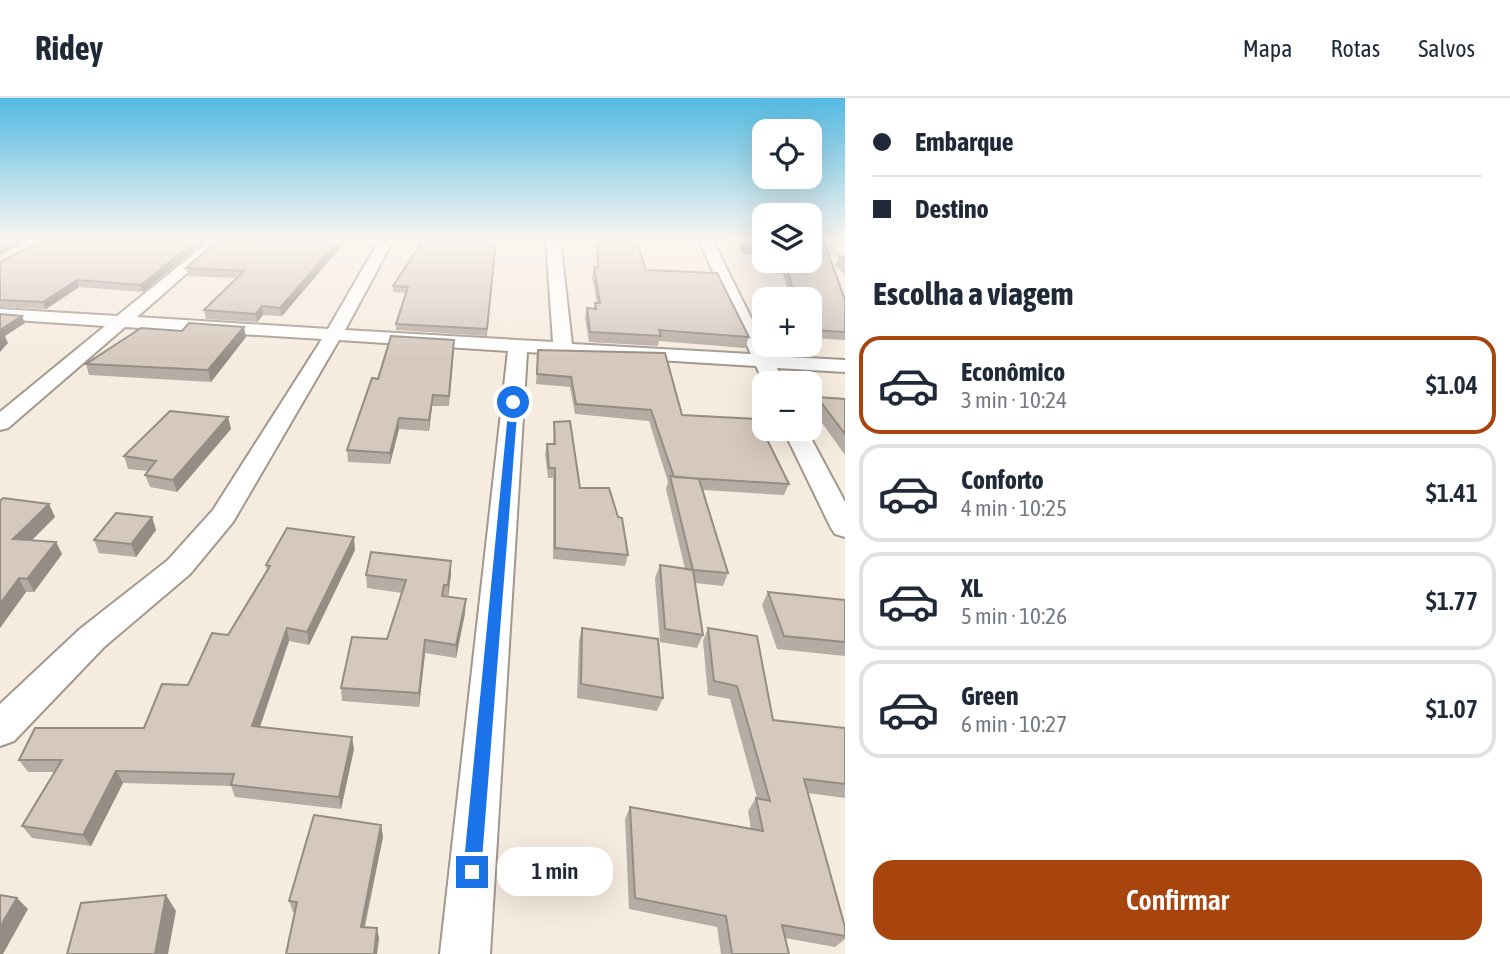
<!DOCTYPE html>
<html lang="pt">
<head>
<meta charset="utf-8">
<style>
	:root { --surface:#fff; --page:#f2f2f3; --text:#1f2937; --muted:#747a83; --line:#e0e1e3; --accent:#a8440e }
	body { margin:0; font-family:"Asap Condensed",sans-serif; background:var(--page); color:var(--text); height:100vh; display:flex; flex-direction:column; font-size:26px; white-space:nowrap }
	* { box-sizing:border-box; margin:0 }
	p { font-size:23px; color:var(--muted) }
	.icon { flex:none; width:38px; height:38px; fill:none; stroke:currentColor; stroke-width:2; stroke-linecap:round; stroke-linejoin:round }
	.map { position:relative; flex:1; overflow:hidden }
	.sheet { display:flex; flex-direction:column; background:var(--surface); width:665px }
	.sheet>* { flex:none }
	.guide { display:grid; align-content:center; height:154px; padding:0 28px; background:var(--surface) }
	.buttons { position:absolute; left:752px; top:21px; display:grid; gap:14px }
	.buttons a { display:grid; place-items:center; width:70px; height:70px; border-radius:14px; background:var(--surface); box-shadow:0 7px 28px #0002; font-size:35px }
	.end { position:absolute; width:32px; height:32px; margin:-16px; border:9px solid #1a73e8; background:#fff; box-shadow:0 0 0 4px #fff }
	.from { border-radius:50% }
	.bubble { position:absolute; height:49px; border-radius:21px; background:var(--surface); box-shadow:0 7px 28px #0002; font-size:23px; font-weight:600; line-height:49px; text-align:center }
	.guide b { display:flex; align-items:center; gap:24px; height:66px; font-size:26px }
	.guide b+b { border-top:2px solid var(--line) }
	.guide i { width:18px; height:18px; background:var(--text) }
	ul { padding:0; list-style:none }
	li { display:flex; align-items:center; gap:21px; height:98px; margin:0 14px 10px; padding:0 14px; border:4px solid var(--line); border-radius:21px }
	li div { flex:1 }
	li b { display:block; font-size:26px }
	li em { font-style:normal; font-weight:600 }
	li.active { border-color:var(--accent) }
	li>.icon { width:63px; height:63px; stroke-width:1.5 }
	h2 { padding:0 28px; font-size:32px; line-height:84px }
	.action { display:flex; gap:14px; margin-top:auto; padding:14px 28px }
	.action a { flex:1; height:80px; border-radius:21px; background:var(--accent); color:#fff; font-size:28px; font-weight:600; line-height:80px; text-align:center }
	header { display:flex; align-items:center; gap:42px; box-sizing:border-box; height:98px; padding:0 35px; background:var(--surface); border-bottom:2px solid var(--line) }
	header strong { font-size:33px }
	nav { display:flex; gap:38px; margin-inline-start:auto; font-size:24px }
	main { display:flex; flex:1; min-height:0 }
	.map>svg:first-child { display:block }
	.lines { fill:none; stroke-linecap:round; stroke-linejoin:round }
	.street-casing { stroke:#a3988d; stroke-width:4 }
	.street { fill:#fff; fill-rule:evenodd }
	.wall { fill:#b7aca3 }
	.shaded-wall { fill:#958c84 }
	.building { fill:#d5c8bd; stroke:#958c84; stroke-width:2 }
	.route { fill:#1a73e8 }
</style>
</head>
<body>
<header>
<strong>Ridey</strong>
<nav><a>Mapa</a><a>Rotas</a><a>Salvos</a></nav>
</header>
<main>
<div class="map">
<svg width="845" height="856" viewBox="0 0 845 856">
	<rect width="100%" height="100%" fill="#f6ebdf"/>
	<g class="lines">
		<g class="street-casing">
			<path id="street" d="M212,141H226L137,219L328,231L380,141H394L345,232L553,244L546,141H560L572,246L751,256L698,141H712L770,258L845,262V274L777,270L784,285L765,287L756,268L527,254L490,856H440L508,253L339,242L233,424L190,476L104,549L14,643L0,648V606L80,531L168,462L213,412L322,241L125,229L8,330L0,332V314L105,228L0,221V211L117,218Z
				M783,331H806L845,404V439L835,436L831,430Z"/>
		</g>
		<use href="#street" class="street"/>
	</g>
	<path class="wall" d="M45,141H203L204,144L143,194L79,189L46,211L0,209V164Z
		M497,141L487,238L396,232V226L406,195L393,194V188Z
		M598,141L646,172L749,239L745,250L659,243L658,248L589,244L585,220L587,210L594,211L595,205H597L592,179L594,169L597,170L596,150Z
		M737,141H765V161L763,158L742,156Z
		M345,144L282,218L263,217L257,224L206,221L204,212L237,180L188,178L186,170Z
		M839,158L845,159V177L835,167Z
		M766,163H810L845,202V242L810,240V201H791L783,176L772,175Z
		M246,239L211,284L89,277L86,266Z
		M454,252L449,308H432L429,333L399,331L390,366L348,364L347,352L378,281Z
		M538,252L682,317L789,386L784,397L703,392L728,475L723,488L695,485L703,537L697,550L660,544L655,480L660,467L685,471L666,391L668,384L649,323L575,316L570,289L536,286Z
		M817,299L845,301V357L812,311Z
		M228,319L231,331L177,394L150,389L145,377L148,373L128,371L124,358Z
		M554,324L580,390L628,457L625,468L553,461V380H548L545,356L547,346H553Z
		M0,403L49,406L55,419L32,442L56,444L62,456L34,494H26L0,530Z
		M152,419L156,432L136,459L99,455L94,442Z
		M355,452L309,547L289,543L260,629L354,651L341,711L235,699L231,688L123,685L91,748L32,740L22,728L54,674H28L19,662L144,630L188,587L228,537L267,473L266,467Z
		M451,476L448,499L465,515L456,560L425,555L419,609L342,603L341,590L387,541L402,495L367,490L366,477Z
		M768,494L845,502V558L777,551L762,507Z
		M582,530L663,600L657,613L577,600L579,543Z
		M708,530L773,622L845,630V700L808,695L845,829V841L835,849L785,840L789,856H721L717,829L629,811L625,721L630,709L751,731L748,713L756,700H757L730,601L708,597L703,543Z
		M381,727L383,739L365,829L377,830L379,841L293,814L289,803Z"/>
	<path class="shaded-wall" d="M16,141H32L0,157V149Z
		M198,141H203L204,144L143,194L141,187Z
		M340,141H344L345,144L282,218L280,210Z
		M77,182L79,189L46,211L43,204Z
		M262,208L263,217L257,224L256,216Z
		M22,218L25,225L5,238L8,245L0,254V232Z
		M244,229L246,239L211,284L208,272Z
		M433,297L432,308L429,333V322Z
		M228,319L231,331L177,394L173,382Z
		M399,320V331L390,366V355Z
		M49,406L55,419L20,454L13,441Z
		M152,419L156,432L136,459L131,446Z
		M354,439L355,452L309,547L307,534Z
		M56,444L62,456L34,494L27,481Z
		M451,463V476L448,500V487Z
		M19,480L26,494L0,530V506Z
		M466,501L465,515L456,560V547Z
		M287,530L289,543L256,640L252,628Z
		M425,542V555L419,609V595Z
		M352,639L354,651L341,711L339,699Z
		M116,673L123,685L91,748L83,737Z
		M381,727L383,739L362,839L361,829Z
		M166,797L176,813L168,856H155Z
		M17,800L28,811L3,856H0V829Z
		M377,830L379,841L377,856H374Z"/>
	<path class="building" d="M0,141H16L0,149Z
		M45,141H198L141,187L77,182L43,204L0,202V164Z
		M220,141H340L280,210L262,208L256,216L204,212L244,173L186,170Z
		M424,141H496L487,231L396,226L408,189L393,188Z
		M598,141L637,144L646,172L717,175L749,239L659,232L661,238L590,234L587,210L596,211L595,205H600L594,169L598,170Z
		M741,141H765V151L744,150Z
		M810,141H823L845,202V234L810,232V201H796L786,169L775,168L772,163H810Z
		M839,158L845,159V164Z
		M0,216L22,218L0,232Z
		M189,225L244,229L208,272L86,266L141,230L182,233Z
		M391,238L454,242L449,298L433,297L429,322L399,320L390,355L347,352L372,280L378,281Z
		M538,252L665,255L682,317L757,321L789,386L674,379L651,312L576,306L571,279L537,276Z
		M817,299L845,301V336Z
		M170,313L228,319L173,382L145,377L156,363L124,358Z
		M570,323L580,390H609L618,419L622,420L628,457L555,450V370H549L547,346H555L554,324Z
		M670,378L699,381L728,475L693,472Z
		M3,400L49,406L13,441L56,444L27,481L19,480L0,506V403Z
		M116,415L152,419L131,446L94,442Z
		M287,430L354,439L307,534L287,530L252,628L352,639L339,699L231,687L234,676L116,673L83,737L22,728L62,662H19L35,630H144L162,586L188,587L212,535L228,537L270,468L266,467Z
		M371,454L451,463L448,487H444L442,498L466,501L456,547L425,542L419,595L341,590L352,539L387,541L406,482L366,477Z
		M660,467L693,472L703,537L665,531Z
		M768,494L845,502V544L784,538Z
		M582,530L658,541L663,600L581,586Z
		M708,530L757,538L773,622L845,630V686L804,681L845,829V838L782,827L789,856H732L726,818L635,800L630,709L763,733L756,700L770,703L737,588L714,583Z
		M314,717L381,727L361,829L377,830L374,856H286L297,804L289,803Z
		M0,797L17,800L0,829Z
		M166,797L155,856H67L81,805Z"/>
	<linearGradient id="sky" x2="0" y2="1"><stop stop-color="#52bae2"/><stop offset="0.54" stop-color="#fbf6f1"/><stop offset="1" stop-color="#fbf6f1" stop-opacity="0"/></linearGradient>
	<rect width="845" height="261" fill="url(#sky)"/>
	<path class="route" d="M513,302L518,304L481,774L479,780L472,783L465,780L463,774L509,304Z"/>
</svg>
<div class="buttons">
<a><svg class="icon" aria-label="locate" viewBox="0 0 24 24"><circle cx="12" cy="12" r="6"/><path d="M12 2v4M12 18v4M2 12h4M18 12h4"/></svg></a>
<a><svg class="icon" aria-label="layers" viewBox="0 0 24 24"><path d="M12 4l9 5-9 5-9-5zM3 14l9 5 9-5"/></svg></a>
<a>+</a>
<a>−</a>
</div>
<i class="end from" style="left:513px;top:304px"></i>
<i class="end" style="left:472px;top:774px"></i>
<div class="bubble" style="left:497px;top:749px;width:116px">1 min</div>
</div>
<section class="sheet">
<div class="guide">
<b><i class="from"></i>Embarque</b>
<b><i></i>Destino</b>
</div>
<h2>Escolha a viagem</h2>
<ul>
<li class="active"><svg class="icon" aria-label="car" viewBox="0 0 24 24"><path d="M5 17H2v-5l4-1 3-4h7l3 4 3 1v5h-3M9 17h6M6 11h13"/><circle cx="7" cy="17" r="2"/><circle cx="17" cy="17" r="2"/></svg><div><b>Econômico</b><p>3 min · 10:24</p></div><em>$1.04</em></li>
<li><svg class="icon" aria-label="car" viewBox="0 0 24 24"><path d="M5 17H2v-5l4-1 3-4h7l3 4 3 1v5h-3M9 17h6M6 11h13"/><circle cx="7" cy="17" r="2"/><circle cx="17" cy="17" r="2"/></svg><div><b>Conforto</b><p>4 min · 10:25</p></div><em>$1.41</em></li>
<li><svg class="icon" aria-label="car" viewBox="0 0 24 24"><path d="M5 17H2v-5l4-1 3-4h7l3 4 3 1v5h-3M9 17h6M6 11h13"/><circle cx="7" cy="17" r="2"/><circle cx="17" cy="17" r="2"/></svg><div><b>XL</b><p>5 min · 10:26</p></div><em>$1.77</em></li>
<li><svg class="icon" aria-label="car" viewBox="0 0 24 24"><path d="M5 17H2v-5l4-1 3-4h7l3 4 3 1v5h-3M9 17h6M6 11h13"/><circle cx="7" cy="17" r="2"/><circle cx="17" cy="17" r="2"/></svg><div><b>Green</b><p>6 min · 10:27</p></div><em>$1.07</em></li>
</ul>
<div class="action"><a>Confirmar</a></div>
</section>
</main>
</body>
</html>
